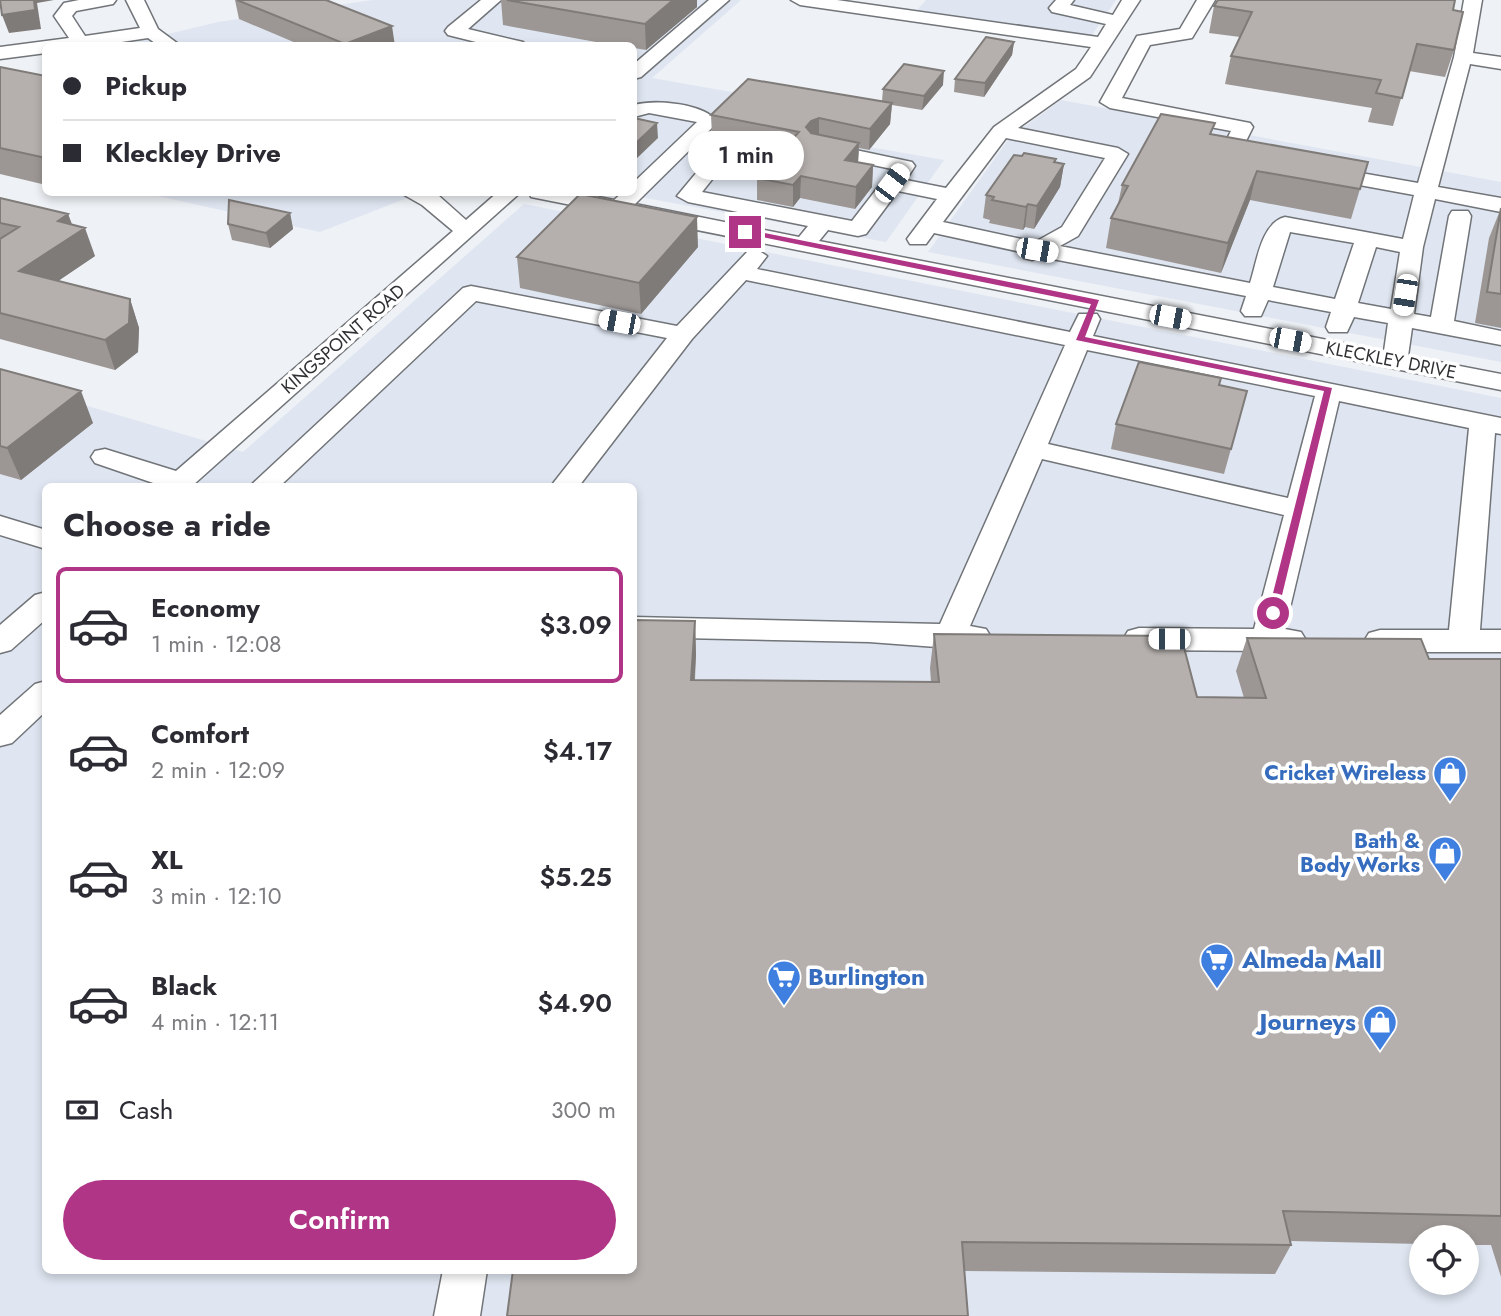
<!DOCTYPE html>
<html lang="en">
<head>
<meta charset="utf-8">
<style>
	:root { --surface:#fff; --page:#f7f7f7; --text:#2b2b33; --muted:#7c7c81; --line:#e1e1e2; --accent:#b03586 }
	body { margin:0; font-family:Jost,sans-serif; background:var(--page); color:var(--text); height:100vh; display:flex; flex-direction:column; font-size:26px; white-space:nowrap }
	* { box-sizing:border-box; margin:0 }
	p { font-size:23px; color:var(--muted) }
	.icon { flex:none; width:38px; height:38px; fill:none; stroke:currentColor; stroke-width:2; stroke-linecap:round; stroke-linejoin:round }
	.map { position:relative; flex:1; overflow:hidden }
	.sheet { position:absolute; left:42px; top:483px; width:595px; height:791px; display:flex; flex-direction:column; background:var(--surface); border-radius:10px; box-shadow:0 4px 10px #0003 }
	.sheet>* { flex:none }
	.banner { position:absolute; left:42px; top:42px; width:595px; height:154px; border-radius:10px; box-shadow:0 4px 10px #0003; display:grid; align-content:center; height:154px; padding:0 21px; background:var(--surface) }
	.buttons { position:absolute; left:1409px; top:1225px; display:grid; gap:14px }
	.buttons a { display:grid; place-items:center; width:70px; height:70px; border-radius:50%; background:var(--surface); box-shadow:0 4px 10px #0003; font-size:35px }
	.end { position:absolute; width:32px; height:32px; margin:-16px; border:9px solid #b03586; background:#fff; box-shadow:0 0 0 4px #fff }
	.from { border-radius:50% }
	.bubble { position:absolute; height:49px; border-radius:24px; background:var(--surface); box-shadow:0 4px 10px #0003; font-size:23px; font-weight:600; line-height:49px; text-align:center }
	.car { position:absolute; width:21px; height:42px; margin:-21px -10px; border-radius:9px; box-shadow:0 0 5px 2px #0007; background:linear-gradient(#fff 24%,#345 0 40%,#fff 0 76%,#345 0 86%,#fff 0) }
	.banner b { display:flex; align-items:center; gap:24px; height:66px; font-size:26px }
	.banner b+b { border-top:2px solid var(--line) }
	.banner i { width:18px; height:18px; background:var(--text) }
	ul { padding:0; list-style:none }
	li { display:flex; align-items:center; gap:21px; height:116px; margin:0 14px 10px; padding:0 7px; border:4px solid transparent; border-radius:10px }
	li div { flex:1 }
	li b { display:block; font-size:26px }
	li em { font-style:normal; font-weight:600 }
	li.current { border-color:var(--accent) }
	li>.icon { width:63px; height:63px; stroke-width:1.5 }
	h2 { padding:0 21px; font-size:32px; line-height:84px }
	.pay { display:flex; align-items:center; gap:18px; height:77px; padding:0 21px; font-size:26px }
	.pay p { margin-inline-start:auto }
	.button { display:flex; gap:14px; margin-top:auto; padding:14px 21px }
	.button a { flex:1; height:80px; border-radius:42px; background:var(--accent); color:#fff; font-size:28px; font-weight:600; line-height:80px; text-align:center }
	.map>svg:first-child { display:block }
	.built { fill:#dfe6f1; fill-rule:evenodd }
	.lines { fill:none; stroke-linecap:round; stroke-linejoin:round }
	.minor-casing { stroke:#717478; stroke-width:3 }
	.minor { fill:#fff; fill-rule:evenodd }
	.wall { fill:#9c9795 }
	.shaded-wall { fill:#7f7b79 }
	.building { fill:#b5b0ad; stroke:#7f7b79; stroke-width:2 }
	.route { fill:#b03586 }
	.labels { text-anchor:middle; stroke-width:7; stroke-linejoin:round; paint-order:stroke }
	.far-street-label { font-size:18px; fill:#2f3032; stroke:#fff }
	.shop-label { font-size:21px; font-weight:bold; fill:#366cbe; stroke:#fff; text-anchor:end }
	.near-shop-label { font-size:24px; font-weight:bold; fill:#366cbe; stroke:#fff; text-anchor:start }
</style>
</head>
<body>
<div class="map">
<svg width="1501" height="1316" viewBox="0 0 1501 1316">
	<rect width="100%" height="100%" fill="#eef1f5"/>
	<path class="built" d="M373,0H741L652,78L833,110L813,137L944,160L886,242L618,193L634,192V46H118L218,22Z
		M926,0H1116L1092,35L917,10Z
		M1061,100L1501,182V362L928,252L1010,137Z
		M144,193H420L320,232Z
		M524,204L1501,398V1316H0V380L243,452ZM46,486H634V1270H46ZM1421,1237H1466V1283H1421Z"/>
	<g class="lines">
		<g class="minor-casing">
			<path id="minor" d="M79,0H116L113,4L76,11L72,16L85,36L140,28L126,0H144L158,29L181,46H159L148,38L95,46H46V53L0,59V47L69,38L54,16L64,3Z
				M481,0H501L468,29L523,42L526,46H492L448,35L445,31L448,27Z
				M709,0H729L641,77L634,79V64Z
				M791,0H837L1098,37L1106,24L1052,12L1049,8L1056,0H1074L1070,5L1113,15L1122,0H1140L1090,77L1018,128L1118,148L1128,154L1078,236L1060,246L1250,283C1257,262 1261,223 1285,217L1403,239L1414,195L1321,178L1310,172L1321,166L1418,183L1454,57L1464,0H1482L1473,53L1501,57V69L1470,64L1438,187L1501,198V212L1435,199L1423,247L1414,314L1431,317L1449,216L1452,211H1468L1471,216L1454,321L1501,331V345L1412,328L1408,356L1501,374V390L531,197L529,192H574L614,200L623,192H634V182L697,122L649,113L634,117V105C655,99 704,103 718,122L635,204L799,237L808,226L688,202L677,196L717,148L724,146L734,152L702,192L852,221L892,169L811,152L808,148L811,144L818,142L912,162L915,166L906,180L946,188L994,127L1076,69L1091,47L800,5ZM1006,138L1105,158L1062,227L1035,242L943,222ZM898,191L937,199L907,239L910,244H926L934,233L1021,252L1024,258L1032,260L1042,257L1246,296L1241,311L1245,316H1261L1268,300L1331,312L1326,327L1329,332H1347L1354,317L1388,323L1384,351L819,241L828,230L858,236L866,234ZM1290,232L1354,243L1335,299L1273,287ZM1376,247L1400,252L1391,309L1358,303Z
				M1197,0H1215L1192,38L1150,45L1122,98L1250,123L1253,127L1241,151L1260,155L1263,159L1260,163L1253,165L1222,159L1219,155L1231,131L1110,108L1100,102L1137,36L1180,29Z
				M399,192L438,195L466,220L498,192H521L192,486H162L95,463L91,457L95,451L105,449L176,471L453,231L422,205Z
				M756,249L767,256L757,269L1070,332L1079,314H1097L1100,319L1093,336L1501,418V434L1495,433L1480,630H1501V652H1380L1369,649L1364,641L1369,633L1380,630H1449L1469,428L1339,401L1285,629L1301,632L1306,640L1301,648L1290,651L1139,650L1128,647L1123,639L1128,631L1139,628L1254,629L1284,515L1042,459L970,626L986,629L991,637L986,645L950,648L869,642L634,637V617L940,624L1065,345L746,280L692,339L579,486H551L667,338L476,301L280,486H250L463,288L471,286L677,326L748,251ZM1087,350L1315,396L1288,498L1048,444Z
				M0,516L46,530V549L0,535Z
				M46,592V619L11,650L0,653V625L35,595Z
				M46,681V711L12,743L0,746V715L35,684Z
				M443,1270H487L480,1316H434Z"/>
		</g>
		<use href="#minor" class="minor"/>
	</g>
	<path class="wall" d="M235,0H326L395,46H303L239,19Z
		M501,0H697V7L646,50L634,48V46H618L503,25Z
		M1214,6L1453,10L1454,50L1445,77L1409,71L1393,126L1368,122L1372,108L1225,84L1231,56L1240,37L1209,33Z
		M1014,42L1012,55L984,97L954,92L955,79Z
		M0,67L46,76V185L0,174Z
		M943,85L922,110L892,105L890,124L869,150L859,148L858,162L873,165L872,187L855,209L800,198L793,207L757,200V178L783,150L712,136L711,115L882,101L883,89Z
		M1213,135L1360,189L1351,219L1250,200L1221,273L1106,248L1111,218L1118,204L1122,185Z
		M1056,163L1064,164L1060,187L1034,229L1025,227L1023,230L989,223L990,220L983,218L986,195Z
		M0,198L68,214L72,224L95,256L58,281L130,299L139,328L138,352L115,370L0,339Z
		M1501,208V328L1475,323L1489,238Z
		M290,213L293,229L270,248L232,240L228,224Z
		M698,247L641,314L520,288L517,257Z
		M0,369L93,423L21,480L0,474Z
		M1219,385L1247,391L1224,474L1111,449L1116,424Z
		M695,621L696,655L695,680L931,682L930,668L934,634L1197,697L1244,698L1236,671L1247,638L1429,659H1501V1277L1491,1245H1466V1237H1421V1244L1290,1241L1291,1245L1275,1274L964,1271L507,1316Z"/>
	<path class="shaded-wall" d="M34,0H54L37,3L41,29L9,33L2,15Z
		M673,0H697V7L646,50L645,24Z
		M392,26L395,46H346L345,44Z
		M1014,42L1012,55L984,97L985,83Z
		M944,71L943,85L922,110L924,96Z
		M892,103L890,124L869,150L870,129Z
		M819,118V139L810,141L806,127L811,121Z
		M657,123L658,138L635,160L634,145Z
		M859,143L858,164L845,160Z
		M1056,159L1053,181L1064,164L1060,187L1034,229L1037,206Z
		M873,165L872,187L855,209L856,187Z
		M1257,171L1250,200L1221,273L1228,243Z
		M801,176L800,198L793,207V185Z
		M1028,204L1025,227L1023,230L1026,207Z
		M290,213L293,229L270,248L266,233Z
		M68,214L75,234L85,228L95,256L30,300L19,271L58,221Z
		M697,217L698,247L641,314L639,283Z
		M130,299L139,328L138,352L115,370L105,340Z
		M81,391L93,423L21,480L7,448Z
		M695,621L696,655L692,713L691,680Z"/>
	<path class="building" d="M0,0H34L35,10L2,15Z
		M237,0H326L392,26L345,44Z
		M507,0H673L645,24Z
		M1218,0H1455L1453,10L1463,12L1454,50L1417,44L1402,98L1376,93L1381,80L1231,56L1252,12L1214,6Z
		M986,37L1014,42L985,83L955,79Z
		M904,64L944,71L924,96L883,89Z
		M0,67L46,76V158L0,148Z
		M748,79L892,103L870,129L819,118L811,121L806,127L811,133L859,143L845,160L873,165L856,187L801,176L793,185L757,178L799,132L711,115Z
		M1161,114L1215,123L1210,134L1368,162L1360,189L1257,171L1228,243L1111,218L1128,186L1122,185Z
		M634,118L657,123L634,145Z
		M1024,153L1056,159L1054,162L1064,164L1037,206L1028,204L1026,207L992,200L994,197L986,195L1014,155L1022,156Z
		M580,194L697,217L639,283L517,257Z
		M0,198L68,214L58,221L85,228L19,271L130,299L129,323L105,340L0,313V239L19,227L0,223Z
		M229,200L290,213L266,233L228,224Z
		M1501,208V294L1487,292Z
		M1139,362L1221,378L1219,385L1247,391L1231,449L1116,424Z
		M0,369L81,391L7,448L0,446Z
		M634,620L695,621L691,680L939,682L934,634L1181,636L1197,697L1266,698L1247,638L1421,639L1429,659H1501V1216L1283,1211L1291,1245L962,1242L968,1316H507L513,1270H634Z"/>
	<path class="route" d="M745,229L1099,300L1085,337L1332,388L1277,616L1268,613L1324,391L1076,340L1091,304L742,233Z"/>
	<defs>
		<g id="shop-pin" transform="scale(1.75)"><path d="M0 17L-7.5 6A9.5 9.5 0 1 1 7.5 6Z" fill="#3f7fe0" stroke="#fff"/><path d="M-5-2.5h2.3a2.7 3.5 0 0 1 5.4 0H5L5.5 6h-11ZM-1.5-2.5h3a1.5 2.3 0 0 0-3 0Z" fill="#fff"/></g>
		<g id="supermarket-pin" transform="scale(1.75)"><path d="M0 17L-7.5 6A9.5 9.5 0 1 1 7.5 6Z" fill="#3f7fe0" stroke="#fff"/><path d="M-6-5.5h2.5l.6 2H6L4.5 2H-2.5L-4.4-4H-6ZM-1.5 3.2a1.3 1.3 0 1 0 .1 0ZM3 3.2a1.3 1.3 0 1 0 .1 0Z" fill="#fff"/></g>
	</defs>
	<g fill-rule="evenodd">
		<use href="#shop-pin" x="1450" y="773"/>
		<use href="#shop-pin" x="1445" y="853"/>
		<use href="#supermarket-pin" x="1217" y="960"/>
		<use href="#supermarket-pin" x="784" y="977"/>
		<use href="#shop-pin" x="1380" y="1022"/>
	</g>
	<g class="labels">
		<g class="far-street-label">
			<text transform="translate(343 339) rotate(-41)" y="6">KINGSPOINT ROAD</text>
			<text transform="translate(1391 360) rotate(11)" y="6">KLECKLEY DRIVE</text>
		</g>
		<g class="shop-label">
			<text x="1426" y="780">Cricket Wireless</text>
			<text x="1420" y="848">Bath &amp;<tspan x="1420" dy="24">Body Works</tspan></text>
		</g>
		<g class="near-shop-label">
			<text x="1242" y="968">Almeda Mall</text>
			<text x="808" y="985">Burlington</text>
			<text x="1356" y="1030" text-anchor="end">Journeys</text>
		</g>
	</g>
</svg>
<div class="buttons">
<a><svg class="icon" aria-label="locate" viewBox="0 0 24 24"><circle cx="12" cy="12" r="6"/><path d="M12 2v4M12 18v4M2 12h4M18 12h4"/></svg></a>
</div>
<i class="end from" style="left:1273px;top:613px"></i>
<i class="end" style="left:745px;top:232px"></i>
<div class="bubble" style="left:688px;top:131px;width:116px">1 min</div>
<i class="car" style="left:892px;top:183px;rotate:37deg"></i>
<i class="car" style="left:1037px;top:250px;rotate:100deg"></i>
<i class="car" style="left:1405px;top:295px;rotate:189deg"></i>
<i class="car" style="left:1170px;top:317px;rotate:101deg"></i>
<i class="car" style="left:619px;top:322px;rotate:281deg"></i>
<i class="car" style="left:1290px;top:340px;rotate:101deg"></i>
<i class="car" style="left:1169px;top:639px;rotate:270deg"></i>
<div class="banner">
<b><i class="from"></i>Pickup</b>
<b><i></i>Kleckley Drive</b>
</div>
<section class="sheet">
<h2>Choose a ride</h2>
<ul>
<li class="current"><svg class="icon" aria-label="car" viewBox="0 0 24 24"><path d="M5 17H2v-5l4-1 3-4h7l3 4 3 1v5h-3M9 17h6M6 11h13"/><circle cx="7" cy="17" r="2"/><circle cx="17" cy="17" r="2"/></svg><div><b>Economy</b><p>1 min · 12:08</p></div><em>$3.09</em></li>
<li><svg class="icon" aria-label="car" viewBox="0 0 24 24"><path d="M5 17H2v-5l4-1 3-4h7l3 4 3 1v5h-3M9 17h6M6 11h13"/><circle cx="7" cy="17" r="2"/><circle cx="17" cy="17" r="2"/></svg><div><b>Comfort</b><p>2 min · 12:09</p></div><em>$4.17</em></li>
<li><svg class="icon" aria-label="car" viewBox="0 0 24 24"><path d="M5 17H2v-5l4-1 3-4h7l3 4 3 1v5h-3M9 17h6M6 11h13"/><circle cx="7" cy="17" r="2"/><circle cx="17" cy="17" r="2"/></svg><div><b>XL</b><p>3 min · 12:10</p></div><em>$5.25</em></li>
<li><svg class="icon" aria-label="car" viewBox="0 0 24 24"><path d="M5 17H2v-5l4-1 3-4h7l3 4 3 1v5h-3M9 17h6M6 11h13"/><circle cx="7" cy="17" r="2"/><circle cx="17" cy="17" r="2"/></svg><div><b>Black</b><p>4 min · 12:11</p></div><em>$4.90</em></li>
</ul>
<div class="pay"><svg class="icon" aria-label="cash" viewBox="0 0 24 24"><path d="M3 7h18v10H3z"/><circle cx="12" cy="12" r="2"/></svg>Cash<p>300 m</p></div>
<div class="button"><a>Confirm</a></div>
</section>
</div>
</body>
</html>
